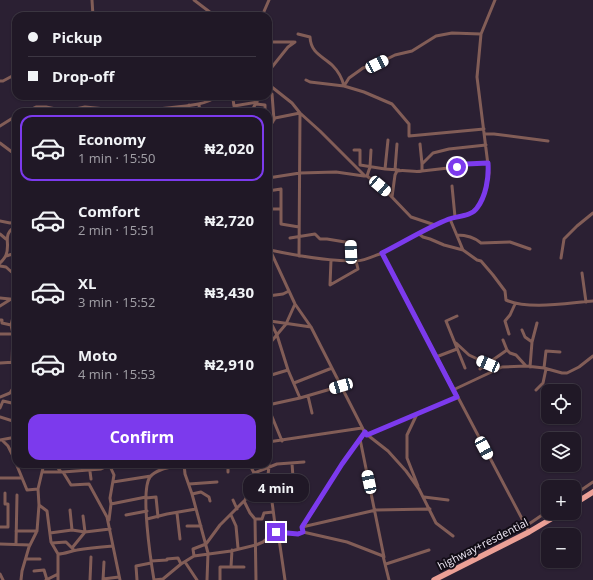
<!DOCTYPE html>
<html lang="en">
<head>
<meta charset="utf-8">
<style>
	:root { --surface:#201826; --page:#28212e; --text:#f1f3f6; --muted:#a2a0a7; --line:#3d3743; --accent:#7c3aed }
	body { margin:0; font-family:"Open Sans",sans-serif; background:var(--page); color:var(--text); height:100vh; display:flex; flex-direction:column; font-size:15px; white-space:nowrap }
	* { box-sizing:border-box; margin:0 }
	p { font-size:13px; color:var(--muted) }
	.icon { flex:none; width:22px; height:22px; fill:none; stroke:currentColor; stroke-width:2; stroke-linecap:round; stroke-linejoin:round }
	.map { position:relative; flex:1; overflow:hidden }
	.details { position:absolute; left:12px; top:108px; width:260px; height:360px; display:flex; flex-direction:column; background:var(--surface); border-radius:12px; box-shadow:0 1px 3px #0004,0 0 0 1px var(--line) }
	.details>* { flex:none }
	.top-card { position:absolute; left:12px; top:12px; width:260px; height:88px; border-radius:12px; box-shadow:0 1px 3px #0004,0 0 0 1px var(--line); display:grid; align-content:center; height:88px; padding:0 16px; background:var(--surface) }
	.fabs { position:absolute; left:541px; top:384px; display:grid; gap:8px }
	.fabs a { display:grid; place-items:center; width:40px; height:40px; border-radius:8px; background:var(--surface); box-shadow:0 1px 3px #0004,0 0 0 1px var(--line); font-size:20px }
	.end { position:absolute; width:18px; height:18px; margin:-9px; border:5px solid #7c3aed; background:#fff; box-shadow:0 0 0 2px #fff }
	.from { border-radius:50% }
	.bubble { position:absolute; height:28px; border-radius:12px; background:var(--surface); box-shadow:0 1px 3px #0004,0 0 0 1px var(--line); font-size:13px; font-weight:700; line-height:28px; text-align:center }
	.car { position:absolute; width:12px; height:24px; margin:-12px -6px; border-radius:5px; box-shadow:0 0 3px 1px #0007; background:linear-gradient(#fff 24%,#345 0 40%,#fff 0 76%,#345 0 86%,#fff 0) }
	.top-card b { display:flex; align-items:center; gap:14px; height:38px; font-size:15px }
	.top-card b+b { border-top:1px solid var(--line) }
	.top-card i { width:10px; height:10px; background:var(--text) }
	ul { padding:7px 0 0; list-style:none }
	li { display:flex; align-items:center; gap:12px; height:66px; margin:0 8px 6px; padding:0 8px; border:2px solid transparent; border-radius:12px }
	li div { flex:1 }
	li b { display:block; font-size:15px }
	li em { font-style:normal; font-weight:700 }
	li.active { border-color:var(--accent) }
	li>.icon { width:36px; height:36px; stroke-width:1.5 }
	.cta { display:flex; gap:8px; margin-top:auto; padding:8px 16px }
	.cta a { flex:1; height:46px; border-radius:12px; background:var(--accent); color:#fff; font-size:16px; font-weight:700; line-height:46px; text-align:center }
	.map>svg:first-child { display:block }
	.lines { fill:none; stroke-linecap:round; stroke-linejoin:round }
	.minor { stroke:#825d57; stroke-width:3 }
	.trunk { stroke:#eca096; stroke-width:5.5 }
	.route { stroke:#7c3aed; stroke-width:5 }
	.labels { text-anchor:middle; stroke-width:4; stroke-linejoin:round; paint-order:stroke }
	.street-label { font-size:11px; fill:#eee7f4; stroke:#110c15 }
</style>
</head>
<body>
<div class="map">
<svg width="593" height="580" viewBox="0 0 593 580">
	<rect width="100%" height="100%" fill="#2b2033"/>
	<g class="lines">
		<path class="minor" d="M92,0L93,16
			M194,0L215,16
			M495,0L481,34L477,77L489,173C487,185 485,199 477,208C471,216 457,216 449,219C426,228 404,242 382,253L529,532
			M262,16L269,0
			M298,34L310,37C311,54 323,56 333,66C339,72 342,78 344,86L364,92L392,104L409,124V136L484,129
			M268,42H294
			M268,72L288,47L295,42
			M306,80L310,82L344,86L349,78L363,68L377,64L395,55L412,51L436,36L452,33L481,34
			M0,81H3L16,74
			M268,84L292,103L300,113L320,131L365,176H367L388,193L411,217L435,225
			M272,94L274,120
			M237,96L233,99L234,106L257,102
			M256,104L265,105V112
			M189,105V112
			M199,105L200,112
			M25,112L36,107H46L66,111L85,107L137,112
			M141,112C161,106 203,109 217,96
			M251,112L260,96
			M268,125L272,123L275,118L300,113
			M0,126L16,116
			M485,134H494L548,141
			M388,140L385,169L399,170
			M0,143L16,155
			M420,144L422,164
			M354,150H360V165L385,169
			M395,170L397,144
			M422,171L457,167L466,164L488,163
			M367,176L370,167L371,150
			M268,178L300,173L336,172L364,176
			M268,185L271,177
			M452,186L455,217
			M268,191L281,189V224L299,227
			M392,197L395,175L397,171C406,169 414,173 422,171V164L433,153L449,149L486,145
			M268,209H280
			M450,219L463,250L477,260L481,261L493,275L505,291L506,300C529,310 567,303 593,301
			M0,221L10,223L16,222
			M0,234L6,239
			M419,234L423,237L430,239L444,245L463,250
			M457,235C467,235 474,237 481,243L510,242L530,249
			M290,238L315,234L320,239H327L351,243V260
			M270,250L295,304L311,327L365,433L388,451L406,471L419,489L436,523L453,536
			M270,250C298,256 327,261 356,261C364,261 374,256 382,253
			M6,256L16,253
			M299,256L300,113
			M561,258L564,239L577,226L593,213
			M331,260L330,285L358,269L356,261
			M0,263C2,261 5,258 6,255C11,243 1,235 16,226
			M0,266L6,267L16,276
			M582,273L586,302
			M268,296L283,294L289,291
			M0,298L10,299
			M0,306L16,296
			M268,312V316
			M457,316L446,321L465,368
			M0,320H2V323L11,325
			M268,320L270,321L277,335L288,370L300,398
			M270,321L311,327
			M522,330L525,337L532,342
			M0,334H13
			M509,334L505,321L510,315L515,304
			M270,343L286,324L295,304
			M456,343L469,355L488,364
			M507,350L510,353L516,355L526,366
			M436,357L457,349
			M0,363L16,362
			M12,363L13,334L11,325L14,313
			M530,367L532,342L537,323
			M544,368L546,351L560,352
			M480,369L507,350L503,340
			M268,376L288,370
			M294,383L332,368
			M453,390L502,367L526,366L544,368L562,373H567L579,367L593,356
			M536,390L543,383L546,369
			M308,396L312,413
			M0,397L10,393L16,383
			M268,405L300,398L341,386
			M268,407L282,441
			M0,408L3,401L16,404
			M417,414L407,435V458L418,486
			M0,417L16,422
			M367,435L457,397
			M360,439L384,557
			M0,440L16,437
			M2,440L8,446L13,456L27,490L38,489
			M268,442L362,428
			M268,448L269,467L267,482L271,494L276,532
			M55,464L61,472
			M89,464L91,479
			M184,464L185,474L192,494L208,553L207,580
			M245,464L251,467
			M42,472L44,464
			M63,472L101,469L110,465
			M228,472V464
			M254,473L277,464L304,462
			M0,478H22
			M113,482L151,476
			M189,484L217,482
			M192,494L201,492L209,497L210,501
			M281,494L294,492L292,463
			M574,495L593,482
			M424,497L448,500
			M146,498L156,497L158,517
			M233,500L237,509
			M244,501L250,513L255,519L256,580
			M111,504L146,497
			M39,505L47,511L51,542L58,554V580
			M70,510L72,530
			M177,513L180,539
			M126,515L147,511
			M231,515L236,526L238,548
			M147,519L167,514L196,509
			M255,519H262L264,513L273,512
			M109,520L111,504L110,498L114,475L109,464
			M187,526H201
			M526,526L548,511
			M0,527H8V504H5V493
			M302,527L376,510L430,509
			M302,528L342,464L365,433
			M16,531H37
			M278,532L285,580
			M50,533L72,530L85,532L110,529
			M52,543L66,542L73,549
			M0,544L30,545
			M16,544L17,495
			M72,548L85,532L83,516
			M58,554C65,554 70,551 77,550C89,548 101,547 113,546
			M194,556L231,551L256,545L263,542L274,532L298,534L303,532L347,542L383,556L389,580
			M26,559H40
			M151,561L167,560V559L178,558L181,564
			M185,562L197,580
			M386,564L429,550
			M231,567L232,550
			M34,571L44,570L47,580
			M0,574L3,580
			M103,579L119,577
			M21,580L22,571L29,547L37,531L39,505L38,489L42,472H63L71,485L89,484L107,517L120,580
			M46,580L58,574
			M90,580L91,557
			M103,580L104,562
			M137,580L136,566L151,563
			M154,580L163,579L181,564L194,556L193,549L206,544L220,525L245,500L247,496L254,473L251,467L252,464
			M154,580C151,562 140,490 150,477C157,468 174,467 184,464
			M220,580V567H244"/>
		<path class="trunk" d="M574,504L593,492
			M434,580L529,532L561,513"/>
	</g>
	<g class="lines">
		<path class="route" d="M276,532L298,534L303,532L302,527L342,464L365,432L367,435L457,397L382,253C404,242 426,228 449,219C458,216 472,216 477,208C486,196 489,178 488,163L466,164L457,167"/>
	</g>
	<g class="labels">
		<g class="street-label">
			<text transform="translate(483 544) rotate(-27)" y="4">highway+resdential</text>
		</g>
	</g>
</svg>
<div class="fabs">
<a><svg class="icon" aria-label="locate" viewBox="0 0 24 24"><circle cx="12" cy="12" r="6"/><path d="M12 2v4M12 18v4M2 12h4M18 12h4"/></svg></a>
<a><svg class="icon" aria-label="layers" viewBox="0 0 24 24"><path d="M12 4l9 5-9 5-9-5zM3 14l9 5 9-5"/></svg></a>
<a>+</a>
<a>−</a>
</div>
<i class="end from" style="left:457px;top:167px"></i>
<i class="end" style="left:276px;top:532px"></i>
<div class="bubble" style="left:243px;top:474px;width:66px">4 min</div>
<i class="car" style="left:377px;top:64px;rotate:63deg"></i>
<i class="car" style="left:380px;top:186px;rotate:131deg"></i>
<i class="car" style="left:351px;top:252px;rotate:358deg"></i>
<i class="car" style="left:488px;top:364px;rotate:293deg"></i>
<i class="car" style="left:341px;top:386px;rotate:254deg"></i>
<i class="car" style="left:484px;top:448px;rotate:152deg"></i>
<i class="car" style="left:369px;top:482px;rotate:348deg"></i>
<div class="top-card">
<b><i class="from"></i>Pickup</b>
<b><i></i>Drop-off</b>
</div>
<section class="details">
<ul>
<li class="active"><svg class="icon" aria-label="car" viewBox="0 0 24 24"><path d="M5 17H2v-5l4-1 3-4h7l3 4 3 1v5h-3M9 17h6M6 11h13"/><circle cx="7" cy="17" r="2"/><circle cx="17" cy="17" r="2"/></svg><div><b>Economy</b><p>1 min · 15:50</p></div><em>₦2,020</em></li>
<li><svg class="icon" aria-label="car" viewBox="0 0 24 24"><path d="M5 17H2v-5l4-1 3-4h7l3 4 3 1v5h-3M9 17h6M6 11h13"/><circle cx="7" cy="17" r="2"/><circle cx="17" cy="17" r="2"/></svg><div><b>Comfort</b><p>2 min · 15:51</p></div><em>₦2,720</em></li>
<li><svg class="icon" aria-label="car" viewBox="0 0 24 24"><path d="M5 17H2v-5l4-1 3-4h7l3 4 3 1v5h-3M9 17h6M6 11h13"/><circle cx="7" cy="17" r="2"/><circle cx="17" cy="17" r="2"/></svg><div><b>XL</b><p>3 min · 15:52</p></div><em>₦3,430</em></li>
<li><svg class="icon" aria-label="car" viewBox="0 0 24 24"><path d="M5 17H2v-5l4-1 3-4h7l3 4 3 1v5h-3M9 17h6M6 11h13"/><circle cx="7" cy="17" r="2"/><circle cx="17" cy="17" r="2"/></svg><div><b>Moto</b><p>4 min · 15:53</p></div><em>₦2,910</em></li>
</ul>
<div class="cta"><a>Confirm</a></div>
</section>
</div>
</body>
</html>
